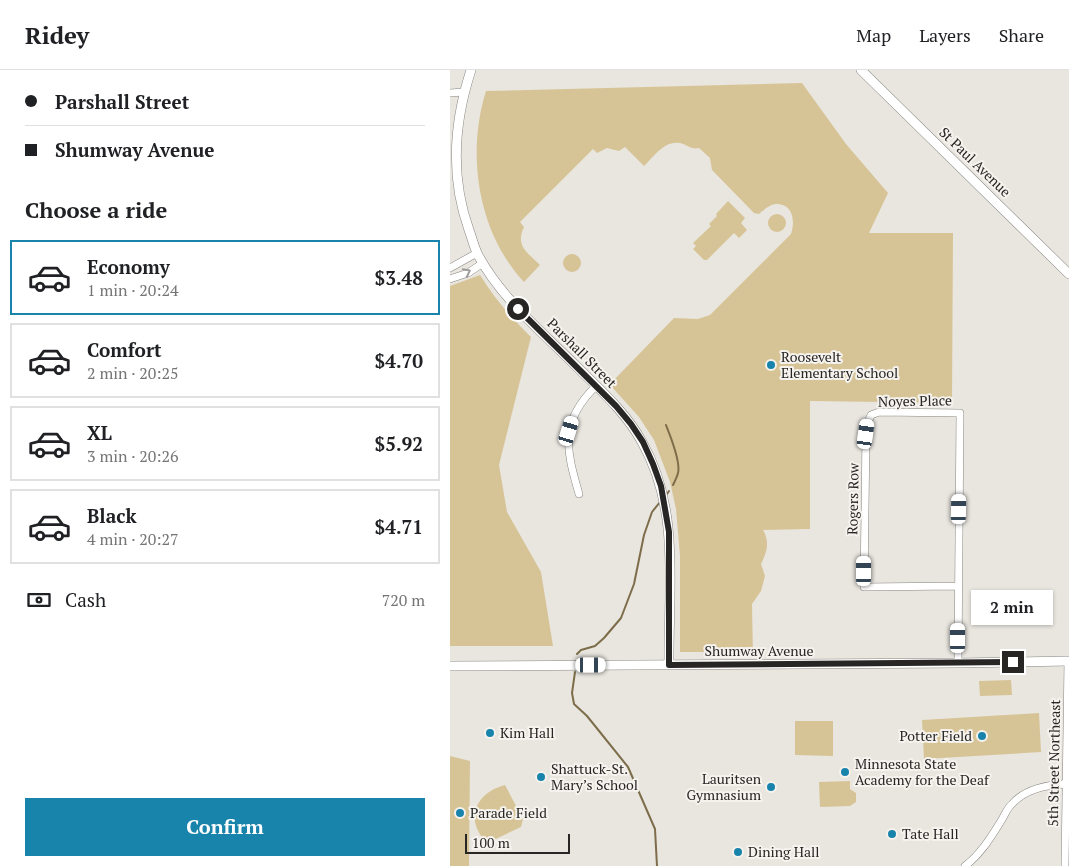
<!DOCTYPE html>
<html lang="en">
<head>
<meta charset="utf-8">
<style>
	:root { --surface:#fff; --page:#f2f2f2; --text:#202124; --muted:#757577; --line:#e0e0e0; --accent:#1883ab }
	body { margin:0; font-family:"PT Serif",serif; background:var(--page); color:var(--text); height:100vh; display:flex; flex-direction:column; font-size:19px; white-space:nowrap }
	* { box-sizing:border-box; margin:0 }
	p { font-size:16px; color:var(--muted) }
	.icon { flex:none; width:28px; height:28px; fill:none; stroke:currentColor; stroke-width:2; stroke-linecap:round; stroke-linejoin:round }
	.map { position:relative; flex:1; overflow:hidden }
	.side { display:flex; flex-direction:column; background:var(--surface); width:450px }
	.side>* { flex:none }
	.hud { display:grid; align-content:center; height:110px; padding:0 25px; background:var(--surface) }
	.scale { position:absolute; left:15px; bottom:12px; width:105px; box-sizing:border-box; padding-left:5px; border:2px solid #272624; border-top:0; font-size:14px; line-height:18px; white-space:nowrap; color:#272624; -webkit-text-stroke:4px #f6f3ee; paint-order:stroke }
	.end { position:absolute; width:22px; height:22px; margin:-11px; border:6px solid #272624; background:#fff; box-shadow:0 0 0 2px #fff }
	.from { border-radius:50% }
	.bubble { position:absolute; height:35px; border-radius:0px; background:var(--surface); box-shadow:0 1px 4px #0004; font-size:16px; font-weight:700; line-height:35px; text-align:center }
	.car { position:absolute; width:15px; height:30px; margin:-15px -8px; border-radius:6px; box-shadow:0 0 4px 1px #0007; background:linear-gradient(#fff 24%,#345 0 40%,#fff 0 76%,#345 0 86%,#fff 0) }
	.hud b { display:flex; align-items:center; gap:18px; height:48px; font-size:19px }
	.hud b+b { border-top:1px solid var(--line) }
	.hud i { width:12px; height:12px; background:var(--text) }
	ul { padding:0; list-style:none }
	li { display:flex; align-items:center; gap:15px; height:75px; margin:0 10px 8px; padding:0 15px; border:2px solid var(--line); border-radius:0px }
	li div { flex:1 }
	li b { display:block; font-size:19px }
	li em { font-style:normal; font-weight:700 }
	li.active { border-color:var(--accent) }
	li>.icon { width:45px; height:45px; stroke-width:1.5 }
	h2 { padding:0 25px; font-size:22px; line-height:60px }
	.pay { display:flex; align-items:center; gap:12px; height:55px; padding:0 25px; font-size:19px }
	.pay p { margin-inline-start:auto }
	.button { display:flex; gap:10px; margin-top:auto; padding:10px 25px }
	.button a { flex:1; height:58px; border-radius:0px; background:var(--accent); color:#fff; font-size:20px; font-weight:700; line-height:58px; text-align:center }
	header { display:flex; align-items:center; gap:30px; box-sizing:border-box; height:70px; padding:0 25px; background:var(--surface); border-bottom:1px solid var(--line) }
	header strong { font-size:24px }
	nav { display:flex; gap:28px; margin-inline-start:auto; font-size:18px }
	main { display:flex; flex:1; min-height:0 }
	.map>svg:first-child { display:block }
	.green { fill:#d7c496 }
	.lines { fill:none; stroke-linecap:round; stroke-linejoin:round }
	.stream { stroke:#7d6d4a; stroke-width:2 }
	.street-casing { stroke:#888580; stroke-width:8 }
	.secondary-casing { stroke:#888580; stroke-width:10 }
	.street { stroke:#fff; stroke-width:7 }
	.secondary { stroke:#fff; stroke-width:9 }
	.oneway { stroke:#9e9d9c }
	.route { stroke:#272624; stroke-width:6 }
	.poi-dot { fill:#1883ab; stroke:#f6f3ee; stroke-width:2 }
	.labels { text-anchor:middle; stroke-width:4; stroke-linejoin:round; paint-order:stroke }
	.street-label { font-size:14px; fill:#272624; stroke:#f6f3ee }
	.poi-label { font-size:14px; fill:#272624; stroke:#f6f3ee; text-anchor:start }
</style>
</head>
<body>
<header>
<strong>Ridey</strong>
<nav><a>Map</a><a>Layers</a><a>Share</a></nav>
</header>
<main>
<section class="side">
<div class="hud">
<b><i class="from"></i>Parshall Street</b>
<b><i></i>Shumway Avenue</b>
</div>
<h2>Choose a ride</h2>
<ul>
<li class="active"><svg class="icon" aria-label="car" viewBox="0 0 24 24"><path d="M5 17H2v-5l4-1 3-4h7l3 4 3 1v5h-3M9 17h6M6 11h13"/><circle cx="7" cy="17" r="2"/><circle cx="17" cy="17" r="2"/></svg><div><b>Economy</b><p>1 min · 20:24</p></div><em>$3.48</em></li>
<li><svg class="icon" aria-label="car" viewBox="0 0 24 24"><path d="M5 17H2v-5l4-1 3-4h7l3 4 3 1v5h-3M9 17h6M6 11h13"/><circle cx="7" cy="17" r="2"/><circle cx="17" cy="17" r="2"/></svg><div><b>Comfort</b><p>2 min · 20:25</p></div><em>$4.70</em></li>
<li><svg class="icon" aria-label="car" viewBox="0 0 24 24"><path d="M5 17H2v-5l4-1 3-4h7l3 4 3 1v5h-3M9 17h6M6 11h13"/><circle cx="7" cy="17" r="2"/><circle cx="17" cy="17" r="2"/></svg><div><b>XL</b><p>3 min · 20:26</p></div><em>$5.92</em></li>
<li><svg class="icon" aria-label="car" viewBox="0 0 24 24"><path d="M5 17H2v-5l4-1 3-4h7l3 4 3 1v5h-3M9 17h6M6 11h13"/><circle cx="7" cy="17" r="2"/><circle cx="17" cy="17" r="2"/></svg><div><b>Black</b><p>4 min · 20:27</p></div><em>$4.71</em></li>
</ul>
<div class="pay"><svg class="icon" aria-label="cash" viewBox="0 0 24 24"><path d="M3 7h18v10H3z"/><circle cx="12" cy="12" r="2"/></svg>Cash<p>720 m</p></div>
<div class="button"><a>Confirm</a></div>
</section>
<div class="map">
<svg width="619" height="796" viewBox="0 0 619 796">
	<rect width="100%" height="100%" fill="#e9e6e0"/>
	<path class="green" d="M352,13L396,74L438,123L419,163H503L502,333L360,331V459L313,460C320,472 317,482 311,494L315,506L311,521L302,534L303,587L266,582H230V486L226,439L220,412L204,370L189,347L161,316V313L224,248L248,249L260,245L341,164C345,152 344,134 326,134C320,134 314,140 309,144L304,143L262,100L260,88L249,78C241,80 238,75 230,73C215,70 204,86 194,96L175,77L169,81L157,78L147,83L143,79L70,152L74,157C65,176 77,182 90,195L74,212C28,163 16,84 36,21Z
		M278,131L295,148L291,153L297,160L289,168L284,163L257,190H254L243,179L246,176L243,173L261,156L259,154L267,146L266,144Z
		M318 153a9 9 0 1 1 18 0a9 9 0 1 1-18 0Z
		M113 193a9 9 0 1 1 18 0a9 9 0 1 1-18 0Z
		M30,205C44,228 61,247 81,267L49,395L57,442L91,502L103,576H0V216Z
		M561,610L562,625L530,626L529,611Z
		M589,643L591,682L474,689L472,650Z
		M345,651H383V686L345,685Z
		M0,686L20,691L19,796H0Z
		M400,711V719L406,723V732L400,736L370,737L369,712Z
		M55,715L73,749L71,757L37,773C14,750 25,723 55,715Z"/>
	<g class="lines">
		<path class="stream" d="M216,355C220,365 231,392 228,403C227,407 225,411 223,415
			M217,424L219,421
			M127,584L131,580L145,576L154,568L171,548L184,514L194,465L202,442L210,432
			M125,602L122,623L124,634L137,646L178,697L205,759L207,796"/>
		<g class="street-casing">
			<path id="street" d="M0,23L13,22
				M0,198L27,183
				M0,209L18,203L33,193
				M129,424C116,379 109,352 146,316
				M508,593L510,343L429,342L421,345L418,352L416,364L414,517L508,516
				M515,796C531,784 541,767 551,751C555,745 557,738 562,734C575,719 596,715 615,714
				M615,796L618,591"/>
		</g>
		<g class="secondary-casing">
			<path id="secondary" d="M21,0C4,52 0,107 19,160C22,168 24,177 28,185C51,228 91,261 125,295C149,319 176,342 192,372C231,440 218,520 219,595
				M411,0L619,204
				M0,596L508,593L619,591
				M615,714H619"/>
		</g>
		<use href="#street" class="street"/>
		<use href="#secondary" class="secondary"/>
	</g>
	<defs><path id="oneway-chevron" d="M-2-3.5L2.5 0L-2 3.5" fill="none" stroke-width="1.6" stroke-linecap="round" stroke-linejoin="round" transform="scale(1.25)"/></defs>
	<use class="oneway" href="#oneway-chevron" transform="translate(17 202) rotate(-27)"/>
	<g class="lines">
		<path class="route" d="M68,239L166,336L181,354L193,372L203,394L211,416L219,462V595L563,592"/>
	</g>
	<g class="poi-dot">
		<circle cx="321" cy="295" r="5"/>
		<circle cx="40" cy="663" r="5"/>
		<circle cx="532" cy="666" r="5"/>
		<circle cx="395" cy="702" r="5"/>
		<circle cx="91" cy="707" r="5"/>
		<circle cx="321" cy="717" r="5"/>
		<circle cx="10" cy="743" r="5"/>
		<circle cx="442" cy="764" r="5"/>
		<circle cx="288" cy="782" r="5"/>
	</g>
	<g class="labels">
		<g class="street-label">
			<text transform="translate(525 92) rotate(44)" y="5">St Paul Avenue</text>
			<text transform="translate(132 283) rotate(45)" y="5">Parshall Street</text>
			<text transform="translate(465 331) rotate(-1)" y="5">Noyes Place</text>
			<text transform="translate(403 429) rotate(-89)" y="5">Rogers Row</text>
			<text x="309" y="586">Shumway Avenue</text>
			<text transform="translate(604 693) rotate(-89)" y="5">5th Street Northeast</text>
		</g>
		<g class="poi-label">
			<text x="331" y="292">Roosevelt<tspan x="331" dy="16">Elementary School</tspan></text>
			<text x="50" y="668">Kim Hall</text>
			<text x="522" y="671" text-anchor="end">Potter Field</text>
			<text x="405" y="699">Minnesota State<tspan x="405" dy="16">Academy for the Deaf</tspan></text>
			<text x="101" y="704">Shattuck-St.<tspan x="101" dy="16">Mary’s School</tspan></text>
			<text x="311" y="714" text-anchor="end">Lauritsen<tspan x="311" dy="16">Gymnasium</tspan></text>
			<text x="20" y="748">Parade Field</text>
			<text x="452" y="769">Tate Hall</text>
			<text x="298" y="787">Dining Hall</text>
		</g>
	</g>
</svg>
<div class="scale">100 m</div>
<i class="end from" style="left:68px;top:239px"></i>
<i class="end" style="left:563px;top:592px"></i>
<div class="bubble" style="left:521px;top:520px;width:82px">2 min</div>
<i class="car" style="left:119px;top:361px;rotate:17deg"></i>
<i class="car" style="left:416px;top:364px;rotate:8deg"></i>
<i class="car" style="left:509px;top:439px;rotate:1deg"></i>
<i class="car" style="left:414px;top:501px;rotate:0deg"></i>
<i class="car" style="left:508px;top:568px;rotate:0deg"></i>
<i class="car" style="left:141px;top:595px;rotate:90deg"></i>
</div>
</main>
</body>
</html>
